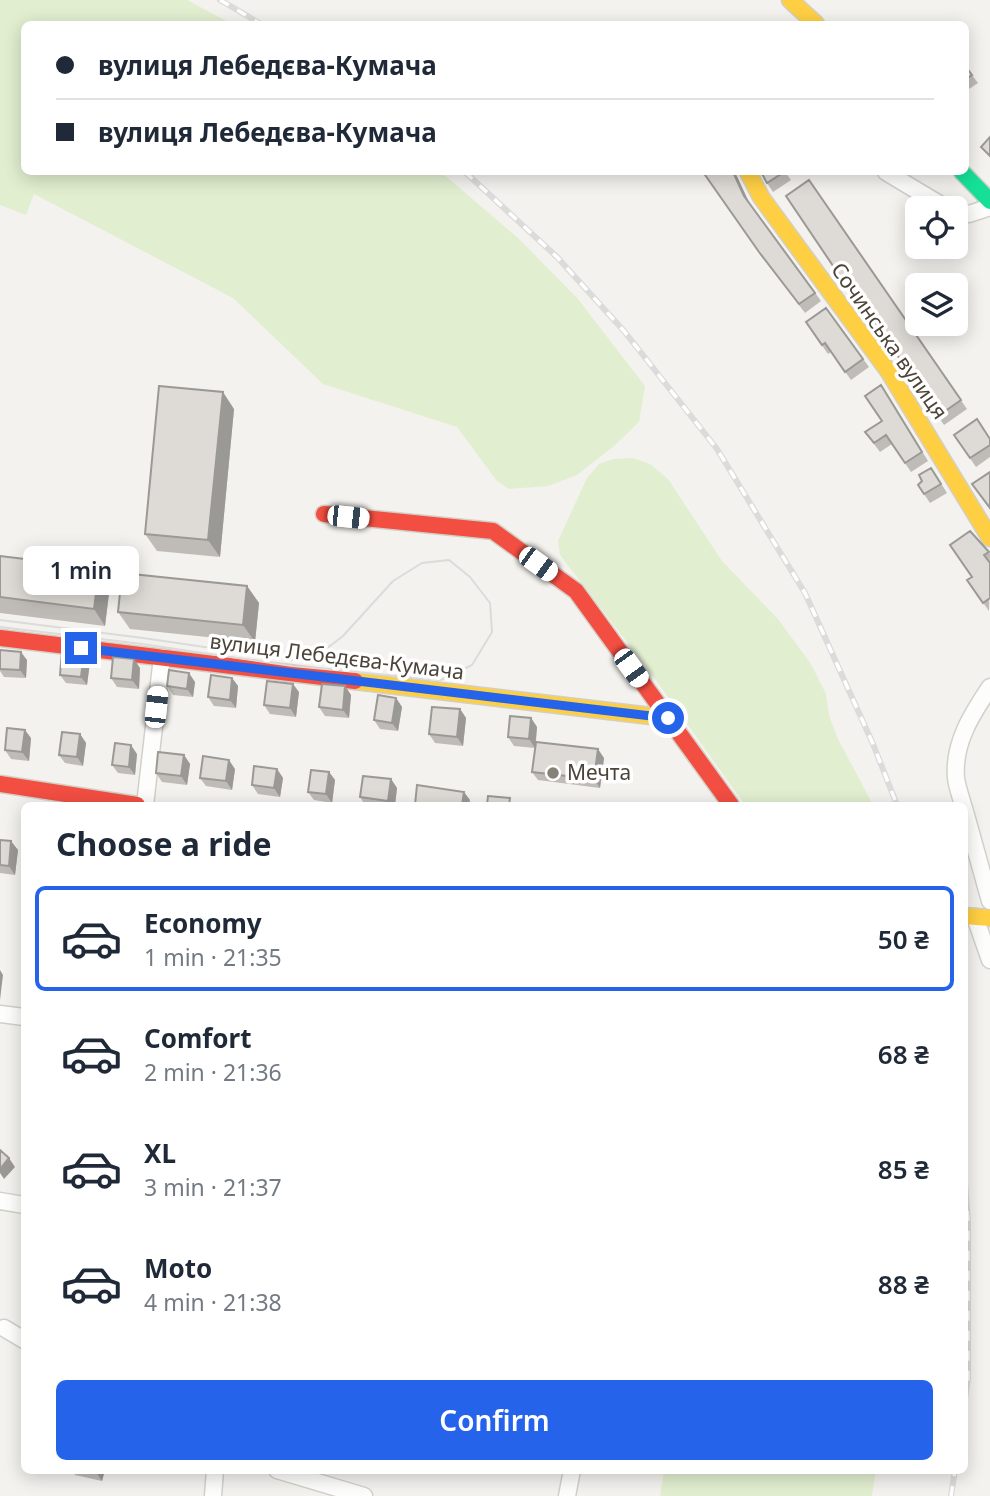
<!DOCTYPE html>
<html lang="en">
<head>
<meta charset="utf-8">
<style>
	:root { --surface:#fff; --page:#f6f6f7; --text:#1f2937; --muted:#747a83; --line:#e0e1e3; --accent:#2563eb }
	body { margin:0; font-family:"Noto Sans",sans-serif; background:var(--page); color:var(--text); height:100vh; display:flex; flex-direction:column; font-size:26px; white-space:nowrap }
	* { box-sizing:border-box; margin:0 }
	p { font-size:23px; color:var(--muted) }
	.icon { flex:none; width:38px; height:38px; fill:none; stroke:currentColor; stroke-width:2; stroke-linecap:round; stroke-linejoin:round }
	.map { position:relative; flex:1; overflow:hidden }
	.drawer { position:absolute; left:21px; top:802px; width:947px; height:672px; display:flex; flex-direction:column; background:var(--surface); border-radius:10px; box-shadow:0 4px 18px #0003 }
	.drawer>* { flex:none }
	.guide { position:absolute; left:21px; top:21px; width:948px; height:154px; border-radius:10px; box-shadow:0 4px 18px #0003; display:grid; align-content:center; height:154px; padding:0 35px; background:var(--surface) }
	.tools { position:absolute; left:905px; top:196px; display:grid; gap:14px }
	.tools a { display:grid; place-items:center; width:63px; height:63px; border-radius:10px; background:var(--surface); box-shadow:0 4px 18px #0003; font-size:35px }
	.end { position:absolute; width:32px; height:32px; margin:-16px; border:9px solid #2563eb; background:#fff; box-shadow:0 0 0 4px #fff }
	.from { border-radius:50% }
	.bubble { position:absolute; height:49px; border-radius:10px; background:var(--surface); box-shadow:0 4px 18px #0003; font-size:23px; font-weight:600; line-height:49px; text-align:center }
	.car { position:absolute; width:21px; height:42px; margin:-21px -10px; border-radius:9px; box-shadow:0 0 5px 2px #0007; background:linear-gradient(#fff 24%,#345 0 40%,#fff 0 76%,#345 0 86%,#fff 0) }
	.guide b { display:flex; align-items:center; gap:24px; height:66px; font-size:26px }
	.guide b+b { border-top:2px solid var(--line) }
	.guide i { width:18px; height:18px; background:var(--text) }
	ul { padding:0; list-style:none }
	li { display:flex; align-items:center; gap:21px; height:105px; margin:0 14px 10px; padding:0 21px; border:4px solid transparent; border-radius:10px }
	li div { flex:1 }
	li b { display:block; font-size:26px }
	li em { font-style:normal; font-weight:600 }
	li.on { border-color:var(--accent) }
	li>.icon { width:63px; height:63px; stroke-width:1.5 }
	h2 { padding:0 35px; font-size:32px; line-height:84px }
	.button { display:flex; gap:14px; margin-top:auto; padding:14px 35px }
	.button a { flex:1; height:80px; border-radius:10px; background:var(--accent); color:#fff; font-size:28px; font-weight:600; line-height:80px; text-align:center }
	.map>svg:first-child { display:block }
	.green { fill:#e1eecf }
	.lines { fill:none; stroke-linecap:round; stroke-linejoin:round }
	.street-casing { stroke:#d2d0cb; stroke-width:19 }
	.fast-casing { stroke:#d3cfc5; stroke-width:19 }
	.slow-casing { stroke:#d3cfc5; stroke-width:19 }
	.jam-casing { stroke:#d3cfc5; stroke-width:19 }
	.street { stroke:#fdfdfc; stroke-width:16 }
	.fast { stroke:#16e098; stroke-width:16 }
	.slow { stroke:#ffcf43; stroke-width:16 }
	.jam { stroke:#f24e42; stroke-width:16 }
	.tram { stroke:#dbdbda; stroke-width:2 }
	.rail-casing { stroke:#dbdbda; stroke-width:6 }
	.rail { stroke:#fff; stroke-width:3.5; stroke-dasharray:10; stroke-linecap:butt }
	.wall { fill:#bfbcb8 }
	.shaded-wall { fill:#9b9996 }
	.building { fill:#dedbd6; stroke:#9b9996; stroke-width:2 }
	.route { stroke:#2563eb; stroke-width:9 }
	.poi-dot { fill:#868178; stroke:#fff; stroke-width:2.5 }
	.labels { text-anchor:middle; stroke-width:7; stroke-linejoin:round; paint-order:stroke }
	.street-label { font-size:21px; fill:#4b4439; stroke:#fff }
	.poi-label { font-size:21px; fill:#4b4439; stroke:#fff; text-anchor:start }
</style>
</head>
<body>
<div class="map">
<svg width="990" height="1496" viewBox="0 0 990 1496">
	<rect width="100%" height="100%" fill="#f4f2ee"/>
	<path class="green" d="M0,0H187L232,24H24V172H441L518,238L578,299L645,386L639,422L614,446L577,475L548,486L509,489L497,481L457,427L323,384L233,298L34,194L26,215L0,205Z
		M633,458L650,464L668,479L722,561L778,619L811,664L826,694L829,715L837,737L873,805H745L653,676L560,555L558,541L587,478L599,464L613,459Z
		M664,1470H876L872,1496H660Z"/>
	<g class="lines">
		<g class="street-casing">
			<path id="street" d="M886,172L946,208
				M956,212L969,214L990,207
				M145,805L162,657
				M963,805C961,797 957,787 956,778C953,743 972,714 990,687
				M964,808L990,901
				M975,917L990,960
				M0,1014L24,1017
				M0,1201L24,1205
				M4,1328L24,1340
				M277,1470L364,1496
				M213,1496L215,1470
				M567,1496L572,1470"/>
		</g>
		<g class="fast-casing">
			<path id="fast" d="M962,172L990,201"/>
		</g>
		<g class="slow-casing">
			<path id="slow" d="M790,0L816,24
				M748,172L761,197L889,372L990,538
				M355,681L668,718
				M964,916L990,918"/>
		</g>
		<g class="jam-casing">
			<path id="jam" d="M324,514L493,531L576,591L731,805
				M0,638L355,681
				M0,784L137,805"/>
		</g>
		<use href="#street" class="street"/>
		<use href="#fast" class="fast"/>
		<use href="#slow" class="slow"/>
		<use href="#jam" class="jam"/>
		<path class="tram" d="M0,620L143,638L293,660L322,652L343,636L393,581L422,563L449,560L470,577L490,603L492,632L472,665L441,680L292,666L142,644L0,627"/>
		<g class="rail-casing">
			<path id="rail" d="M220,0L261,24
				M465,172L557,257L624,331L717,449L805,593L873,744L897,805
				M964,1171L968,1221V1378L964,1405
				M951,1496L955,1470"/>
		</g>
		<use href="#rail" class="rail"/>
	</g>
	<path class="wall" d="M966,67L978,83L966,91Z
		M735,172L750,204L821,301L805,313L765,260Z
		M785,172L791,180L773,192L767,183Z
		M809,180L967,409L944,425L868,313L866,315L860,306Z
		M826,308L869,367L851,380L831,352L828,354L806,322Z
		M887,394L928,461L911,472L892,444L880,452L865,432L882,421Z
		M234,409L220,557L157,551L145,534Z
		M954,435L990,438V457L976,467Z
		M937,477L947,493L930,503L924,494Z
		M970,531L990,554L989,611L967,580L972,577Z
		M0,556L99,568L110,585L105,626L0,613Z
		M247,586L259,603L255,642L130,629L118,612Z
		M0,650L27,660L26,678L4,677L0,671Z
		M84,653L90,662L87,685L66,683L60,675Z
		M140,668L139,689L117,687L111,678Z
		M232,678L238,686L236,708L214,706L208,697Z
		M195,682L193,697L173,695L167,686Z
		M345,686L351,695L349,718L325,716L319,707Z
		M299,692L296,717L270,714L264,705Z
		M396,698L402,707L398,731L380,729L374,720Z
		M460,709L466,718L463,746L435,743L429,734Z
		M531,718L537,727L536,742L604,758L600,788L538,780L532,772L535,748L514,746L508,737Z
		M80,734L86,743L83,766L65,763L59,755Z
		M31,738L29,761L11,759L5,750Z
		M137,754L135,775L118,773L112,765Z
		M184,755L190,764L187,785L162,782L156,773Z
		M235,769L232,790L206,786L200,778Z
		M277,769L283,778L280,797L258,794L252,785Z
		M329,772L335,780L332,803L314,800L308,792Z
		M391,779L397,788L395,805H365L360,797Z
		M0,840L18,850L15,875L0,873Z
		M72,1470H105L102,1481L75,1475Z"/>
	<path class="shaded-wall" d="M733,172H735L750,205L744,196Z
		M223,392L234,409L220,557L208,540Z
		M99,568L110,585L105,626L94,609Z
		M247,586L259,603L255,642L243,625Z
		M21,652L27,660L26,678L20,670Z
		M84,653L90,662L87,685L81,677Z
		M134,659L140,668L139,689L132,680Z
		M189,673L195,682L193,697L187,689Z
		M232,678L238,686L236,708L230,700Z
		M293,684L299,692L296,717L290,708Z
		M345,686L351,695L349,718L343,710Z
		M396,698L402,707L398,731L392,723Z
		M460,709L466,718L463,746L457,737Z
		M531,718L537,727L535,748L529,739Z
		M25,730L31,738L29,761L22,752Z
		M80,734L86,743L83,766L77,757Z
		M131,745L137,754L135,775L129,767Z
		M598,749L604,758L600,788L594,779Z
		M184,755L190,764L187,785L181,776Z
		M229,760L235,769L232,790L226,781Z
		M277,769L283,778L280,797L274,788Z
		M329,772L335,780L332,803L326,794Z
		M391,779L397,788L395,805H391L388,801Z
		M464,792L470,800L469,805H462Z
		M11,841L18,850L15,875L9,866Z
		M0,970L3,975L0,1000Z
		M9,1158L15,1167L4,1179L0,1173V1169Z
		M97,1470H105L102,1481L96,1472Z"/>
	<path class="building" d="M966,67L972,75L966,79Z
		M990,137V156L981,147Z
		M703,172H733L744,196L815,293L799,304L759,252Z
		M761,172H784L767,183Z
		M809,180L961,400L938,416L863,304L860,306L786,196Z
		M826,308L863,359L845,372L825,343L822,345L806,322Z
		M881,385L922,452L905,463L886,435L874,443L865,432L882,421L865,396Z
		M159,386L223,392L208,540L145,534Z
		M977,419L990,439V445L970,458L954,435Z
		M931,468L941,484L924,494L918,485L922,481L919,475Z
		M990,472V508L972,484Z
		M970,531L989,552L984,555L990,563V598L983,603L967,580L972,577L950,545Z
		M0,556L99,568L94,609L0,597Z
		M122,573L247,586L243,625L118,612Z
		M0,650L21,652L20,670L0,669Z
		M62,651L84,653L81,677L60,675Z
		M113,657L134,659L132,680L111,678Z
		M169,670L189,673L187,689L167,686Z
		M211,675L232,678L230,700L208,697Z
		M267,681L293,684L290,708L264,705Z
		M322,684L345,686L343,710L319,707Z
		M378,695L396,698L392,723L374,720Z
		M432,707L460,709L457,737L429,734Z
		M510,716L531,718L529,739L508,737Z
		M7,728L25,730L22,752L5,750Z
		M62,732L80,734L77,757L59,755Z
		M536,742L598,749L594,779L532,772Z
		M115,743L131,745L129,767L112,765Z
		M158,752L184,755L181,776L156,773Z
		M203,756L229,760L226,781L200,778Z
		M254,766L277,769L274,788L252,785Z
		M311,770L329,772L326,794L308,792Z
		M363,776L391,779L388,801L360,797Z
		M417,785L464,792L462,805H415Z
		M488,796L510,798L509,805H487Z
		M0,840L11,841L9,866L0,865Z
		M0,1150L9,1158L0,1169Z"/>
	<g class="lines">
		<path class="route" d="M81,648L668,718"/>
	</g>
	<circle class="poi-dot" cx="553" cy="773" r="7"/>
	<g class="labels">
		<g class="street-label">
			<text transform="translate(889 341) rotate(55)" y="7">Сочинська вулиця</text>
			<text transform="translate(337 657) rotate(7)" y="7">вулиця Лебедєва-Кумача</text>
		</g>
		<g class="poi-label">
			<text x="567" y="780">Мечта</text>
		</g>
	</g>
</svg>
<div class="tools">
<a><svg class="icon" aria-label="locate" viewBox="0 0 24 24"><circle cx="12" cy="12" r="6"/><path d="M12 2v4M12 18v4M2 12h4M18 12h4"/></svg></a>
<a><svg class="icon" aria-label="layers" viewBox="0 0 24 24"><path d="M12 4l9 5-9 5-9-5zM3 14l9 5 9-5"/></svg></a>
</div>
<i class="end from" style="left:668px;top:718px"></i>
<i class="end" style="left:81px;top:648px"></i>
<div class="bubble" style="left:23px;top:546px;width:116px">1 min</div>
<i class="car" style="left:348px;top:517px;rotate:96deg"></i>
<i class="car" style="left:538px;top:564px;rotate:126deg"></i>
<i class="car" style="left:631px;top:668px;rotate:144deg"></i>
<i class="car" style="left:156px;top:707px;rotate:6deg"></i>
<div class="guide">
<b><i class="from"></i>вулиця Лебедєва-Кумача</b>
<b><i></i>вулиця Лебедєва-Кумача</b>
</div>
<section class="drawer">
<h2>Choose a ride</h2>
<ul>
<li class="on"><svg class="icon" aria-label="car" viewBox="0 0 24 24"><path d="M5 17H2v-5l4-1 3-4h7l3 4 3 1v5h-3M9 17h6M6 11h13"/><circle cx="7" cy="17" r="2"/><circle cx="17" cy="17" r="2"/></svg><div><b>Economy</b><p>1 min · 21:35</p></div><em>50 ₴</em></li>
<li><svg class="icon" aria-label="car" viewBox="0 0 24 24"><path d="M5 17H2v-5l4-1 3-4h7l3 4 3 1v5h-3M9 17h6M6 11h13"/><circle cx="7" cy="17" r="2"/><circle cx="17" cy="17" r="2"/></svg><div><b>Comfort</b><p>2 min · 21:36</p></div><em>68 ₴</em></li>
<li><svg class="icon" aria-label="car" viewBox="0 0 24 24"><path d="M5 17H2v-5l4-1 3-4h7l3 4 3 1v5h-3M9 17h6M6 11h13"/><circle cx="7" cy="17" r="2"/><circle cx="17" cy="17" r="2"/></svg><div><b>XL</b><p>3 min · 21:37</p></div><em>85 ₴</em></li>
<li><svg class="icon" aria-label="car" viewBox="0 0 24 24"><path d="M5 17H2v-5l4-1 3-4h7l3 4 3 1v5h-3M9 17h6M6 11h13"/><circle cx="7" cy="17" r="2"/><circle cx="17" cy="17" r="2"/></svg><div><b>Moto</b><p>4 min · 21:38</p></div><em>88 ₴</em></li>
</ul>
<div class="button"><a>Confirm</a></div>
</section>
</div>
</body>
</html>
